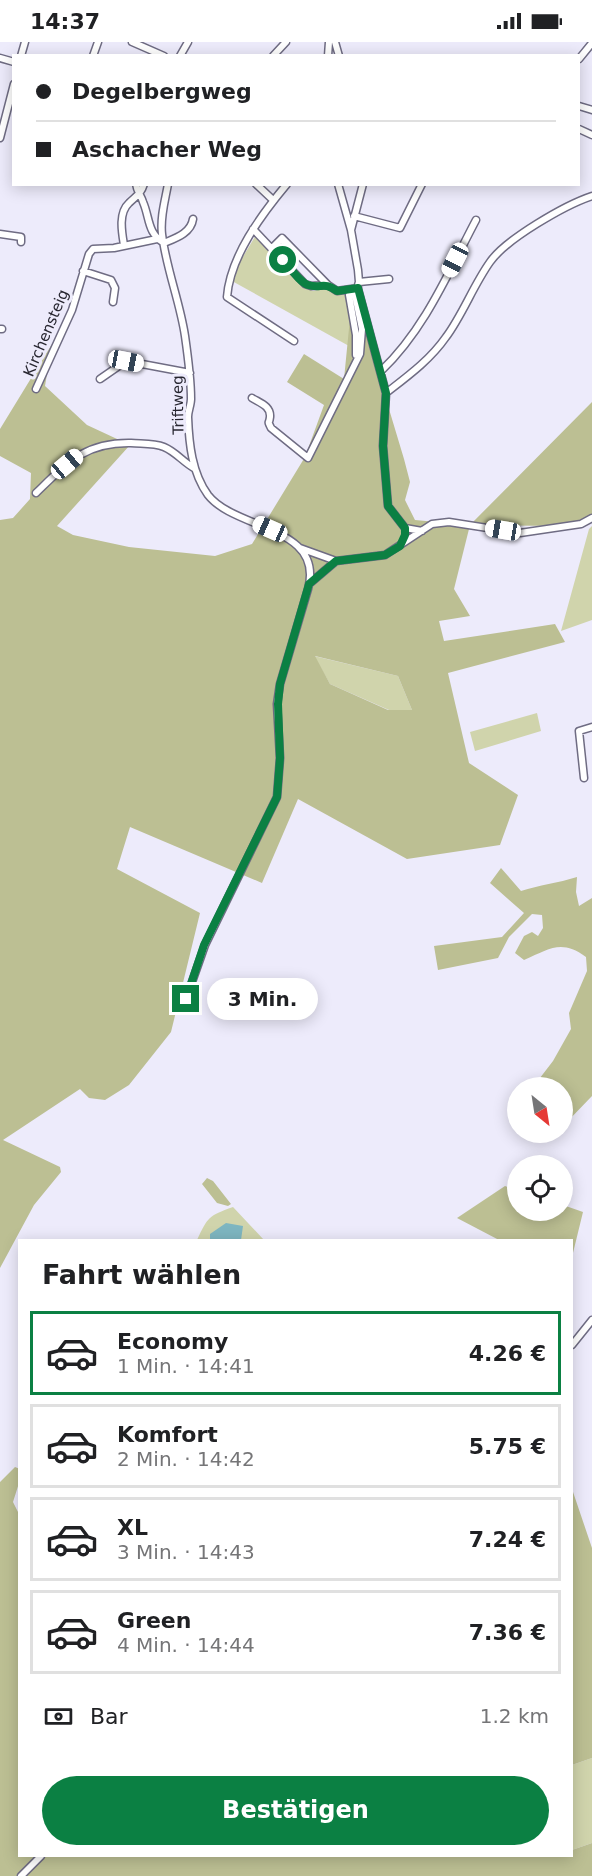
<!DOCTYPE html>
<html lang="de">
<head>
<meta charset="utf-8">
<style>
	:root { --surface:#fff; --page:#f6f6f6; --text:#202124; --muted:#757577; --line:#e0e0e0; --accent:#0b8043 }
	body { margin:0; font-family:"DejaVu Sans",sans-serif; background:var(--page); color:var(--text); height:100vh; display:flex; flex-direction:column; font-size:22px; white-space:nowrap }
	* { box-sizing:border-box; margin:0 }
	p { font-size:20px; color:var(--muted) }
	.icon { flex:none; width:33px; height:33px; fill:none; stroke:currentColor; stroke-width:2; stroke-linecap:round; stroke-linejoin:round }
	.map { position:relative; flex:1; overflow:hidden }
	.details { position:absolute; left:18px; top:1197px; width:555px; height:618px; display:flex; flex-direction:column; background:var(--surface); border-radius:0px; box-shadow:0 3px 15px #0003 }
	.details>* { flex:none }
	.top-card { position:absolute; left:12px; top:12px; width:568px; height:132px; border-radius:0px; box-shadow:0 3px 15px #0003; display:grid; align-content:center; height:132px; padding:0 24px; background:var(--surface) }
	.needle { width:39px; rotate:150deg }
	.tools { position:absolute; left:507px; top:1035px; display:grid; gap:12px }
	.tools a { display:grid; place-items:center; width:66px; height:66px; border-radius:50%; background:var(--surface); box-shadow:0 3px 15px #0003; font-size:30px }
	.end { position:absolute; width:27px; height:27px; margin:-14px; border:8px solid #0b8043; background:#fff; box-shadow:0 0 0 3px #fff }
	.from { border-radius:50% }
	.bubble { position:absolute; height:42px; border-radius:21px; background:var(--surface); box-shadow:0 3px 15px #0003; font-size:20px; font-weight:600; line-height:42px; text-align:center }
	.car { position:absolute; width:18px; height:36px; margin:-18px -9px; border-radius:8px; box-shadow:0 0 4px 2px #0007; background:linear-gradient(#fff 24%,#345 0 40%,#fff 0 76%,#345 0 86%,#fff 0) }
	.top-card b { display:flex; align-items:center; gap:21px; height:57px; font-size:22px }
	.top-card b+b { border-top:2px solid var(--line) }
	.top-card i { width:15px; height:15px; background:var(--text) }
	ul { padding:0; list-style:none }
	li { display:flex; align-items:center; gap:18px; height:84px; margin:0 12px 9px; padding:0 12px; border:3px solid var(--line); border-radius:0px }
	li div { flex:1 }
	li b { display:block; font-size:22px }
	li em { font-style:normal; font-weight:600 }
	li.on { border-color:var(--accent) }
	li>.icon { width:54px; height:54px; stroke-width:1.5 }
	h2 { padding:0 24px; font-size:27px; line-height:72px }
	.pay { display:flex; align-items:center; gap:15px; height:66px; padding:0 24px; font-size:22px }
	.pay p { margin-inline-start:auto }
	.primary-button { display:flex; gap:12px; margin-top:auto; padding:12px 24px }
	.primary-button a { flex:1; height:69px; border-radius:36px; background:var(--accent); color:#fff; font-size:24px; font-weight:600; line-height:69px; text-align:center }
	.status { display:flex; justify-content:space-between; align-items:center; height:42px; padding:0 30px; background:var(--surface); direction:ltr }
	.status svg { height:16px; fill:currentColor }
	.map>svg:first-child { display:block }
	.green { fill:#d0d4ac }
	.forest { fill:#bcbf93; fill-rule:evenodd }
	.water { fill:#7eb6c1 }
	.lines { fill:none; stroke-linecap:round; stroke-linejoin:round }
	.minor-casing { stroke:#6f6c83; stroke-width:9 }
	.minor { stroke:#fff; stroke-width:6 }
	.route { stroke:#0b8043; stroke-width:8 }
	.labels { text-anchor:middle; stroke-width:6; stroke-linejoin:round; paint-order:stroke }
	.street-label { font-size:15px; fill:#272630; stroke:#edebfb }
</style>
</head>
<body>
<div class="status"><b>14:37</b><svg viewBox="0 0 49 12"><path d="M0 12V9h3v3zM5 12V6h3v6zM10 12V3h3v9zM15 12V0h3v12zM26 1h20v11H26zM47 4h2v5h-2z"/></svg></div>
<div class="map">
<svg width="592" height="1834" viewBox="0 0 592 1834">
	<rect width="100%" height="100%" fill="#edebfb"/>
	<path class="green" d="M256,193L301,243L313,249L326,246L352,256L349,304L232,239L238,223Z
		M592,484V578L561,589L589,487Z
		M314,614L398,634L412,668H389L330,642Z
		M537,671L541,689L475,709L470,690Z
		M233,1165L264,1198H197C208,1175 208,1174 233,1165Z
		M592,1716V1801L572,1808V1723Z"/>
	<path class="forest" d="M352,256L356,257L404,417L410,440L405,458L415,478L470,483L592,360V474L561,484L470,483L454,547L470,574L439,579L444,599L555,582L565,600L448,631L469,721L518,753L500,803L407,817L298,757L262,841L130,785L117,827L200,871L171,990L129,1043L105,1058L89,1056L80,1047L3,1098L60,1125L61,1130L34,1163L0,1226V478L13,476L30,457L31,431L0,414V387L52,302L45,344L87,383L130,403L57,484L73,493L129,505L215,514L252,502L305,415L324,363L287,340L304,312L344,337ZM315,614L398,634L412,668H388L330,642Z
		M501,826L521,849C539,843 558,841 577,835L576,850L579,864L592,856V1054L566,1081H563L562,1046L533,1045L553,1019L571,987L569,971L587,929L586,915C561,897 550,907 524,918L515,911L524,894L532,890L538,894L543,886L542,873L532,872L509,895L498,916L438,928L434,904L502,895L524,871L490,841Z
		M207,1136L213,1139L231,1162L228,1164L217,1161L202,1142Z
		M505,1144L517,1149L518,1168H562L563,1163L583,1170L572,1215V1198H499L457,1176Z
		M15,1425L20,1427L19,1441L13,1460L20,1474V1814H572V1808L592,1801V1834H0V1440Z
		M572,1447L592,1506V1716L572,1723Z"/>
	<path class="water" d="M226,1181L243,1184L241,1198H210V1192Z"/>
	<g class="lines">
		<g class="minor-casing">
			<path id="minor" d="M132,0L164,14
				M335,0L339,14
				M21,14L25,0
				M93,14L98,0
				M180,14L188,0
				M273,14L286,0
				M328,14L329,0
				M0,16L14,20
				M579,17L592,1
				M579,64L592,68
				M579,87L592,93
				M0,96L14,42
				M136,142C137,150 141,153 143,160C150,176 147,191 164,201C176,196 191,191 193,177
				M168,142C165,159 160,175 162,192C166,226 180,260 185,294C188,315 191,336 191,357C191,363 188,369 188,375C189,402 192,431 208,453C235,488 325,484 308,547L280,642L277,662L280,716L277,755L205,903L186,957
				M256,142L273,158
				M287,142C261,173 230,215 227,255L294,299
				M354,174L400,186L422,142
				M253,187L305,242L311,244L328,243
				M351,188L363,142
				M0,192L21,195V200
				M124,203C122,191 118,171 129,161C136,154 141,152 144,142
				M273,205L282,196L328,243L337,249L358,246
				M83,229L111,238L115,246L113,260
				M359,240L389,237
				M358,247L386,351L383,404L388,464L405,486L422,489
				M355,248L349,253L356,293V313
				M0,287H2
				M381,329C425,287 448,231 476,178
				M100,337L126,319L190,331
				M36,347L72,268L89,212L93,207L114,206L157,197
				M386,351C408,334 430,318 446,295C463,272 473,244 490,220C506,197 565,163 592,154
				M252,356C260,361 271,364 270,375C269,384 267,377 271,386L308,416L360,312L362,287L355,253L359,240L358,228L351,188L338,142
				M36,451C67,421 85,400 131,401C142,402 154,401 164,405C176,410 183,420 194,426
				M300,506L336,519
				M309,542L336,519L385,513L432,482L449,480L520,491L581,482L592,476
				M584,736L579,689L592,685
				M572,1303L592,1278
				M21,1834L41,1814"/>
		</g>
		<use href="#minor" class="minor"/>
	</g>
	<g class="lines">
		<path class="route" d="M186,957L204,903L277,755L280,716L278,662L280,642L309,542L336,519L385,513L400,504L405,493V486L388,464L383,404L386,351L358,246L337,249C323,239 322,247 308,243C299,240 290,225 283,218"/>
	</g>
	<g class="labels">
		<g class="street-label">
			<text transform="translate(46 291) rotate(-67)" y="5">Kirchensteig</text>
			<text transform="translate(178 363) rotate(-91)" y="5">Triftweg</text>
		</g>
	</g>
</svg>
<div class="tools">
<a><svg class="needle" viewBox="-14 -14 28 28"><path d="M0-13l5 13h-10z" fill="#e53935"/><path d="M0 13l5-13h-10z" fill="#757577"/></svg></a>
<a><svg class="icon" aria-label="locate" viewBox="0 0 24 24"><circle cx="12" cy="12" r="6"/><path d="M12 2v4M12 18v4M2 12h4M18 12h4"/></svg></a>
</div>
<i class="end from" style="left:283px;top:218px"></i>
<i class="end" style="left:186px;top:957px"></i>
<div class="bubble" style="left:207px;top:936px;width:111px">3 Min.</div>
<i class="car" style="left:455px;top:218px;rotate:207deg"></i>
<i class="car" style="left:126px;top:319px;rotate:101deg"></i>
<i class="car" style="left:67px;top:422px;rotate:50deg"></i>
<i class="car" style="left:270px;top:487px;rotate:294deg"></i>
<i class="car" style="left:503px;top:488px;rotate:279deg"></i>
<div class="top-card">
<b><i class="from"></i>Degelbergweg</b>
<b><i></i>Aschacher Weg</b>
</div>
<section class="details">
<h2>Fahrt wählen</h2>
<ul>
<li class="on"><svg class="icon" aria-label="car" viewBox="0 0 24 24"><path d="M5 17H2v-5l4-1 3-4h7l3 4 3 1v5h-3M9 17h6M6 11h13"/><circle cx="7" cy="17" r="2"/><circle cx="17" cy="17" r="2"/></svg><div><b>Economy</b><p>1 Min. · 14:41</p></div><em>4.26 €</em></li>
<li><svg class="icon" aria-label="car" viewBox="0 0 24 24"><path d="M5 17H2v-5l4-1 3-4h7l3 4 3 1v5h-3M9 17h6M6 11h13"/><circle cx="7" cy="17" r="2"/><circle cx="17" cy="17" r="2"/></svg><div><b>Komfort</b><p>2 Min. · 14:42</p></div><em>5.75 €</em></li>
<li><svg class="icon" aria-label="car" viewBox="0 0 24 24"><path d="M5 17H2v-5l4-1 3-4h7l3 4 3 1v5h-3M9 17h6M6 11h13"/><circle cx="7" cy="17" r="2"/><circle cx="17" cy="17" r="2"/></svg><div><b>XL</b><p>3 Min. · 14:43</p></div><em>7.24 €</em></li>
<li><svg class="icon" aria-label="car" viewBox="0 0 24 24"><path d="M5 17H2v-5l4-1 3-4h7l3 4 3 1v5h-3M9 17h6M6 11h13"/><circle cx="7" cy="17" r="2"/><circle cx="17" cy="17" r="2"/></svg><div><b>Green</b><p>4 Min. · 14:44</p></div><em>7.36 €</em></li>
</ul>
<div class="pay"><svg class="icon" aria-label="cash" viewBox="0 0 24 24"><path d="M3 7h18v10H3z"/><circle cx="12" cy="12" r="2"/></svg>Bar<p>1.2 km</p></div>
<div class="primary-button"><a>Bestätigen</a></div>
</section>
</div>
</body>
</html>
